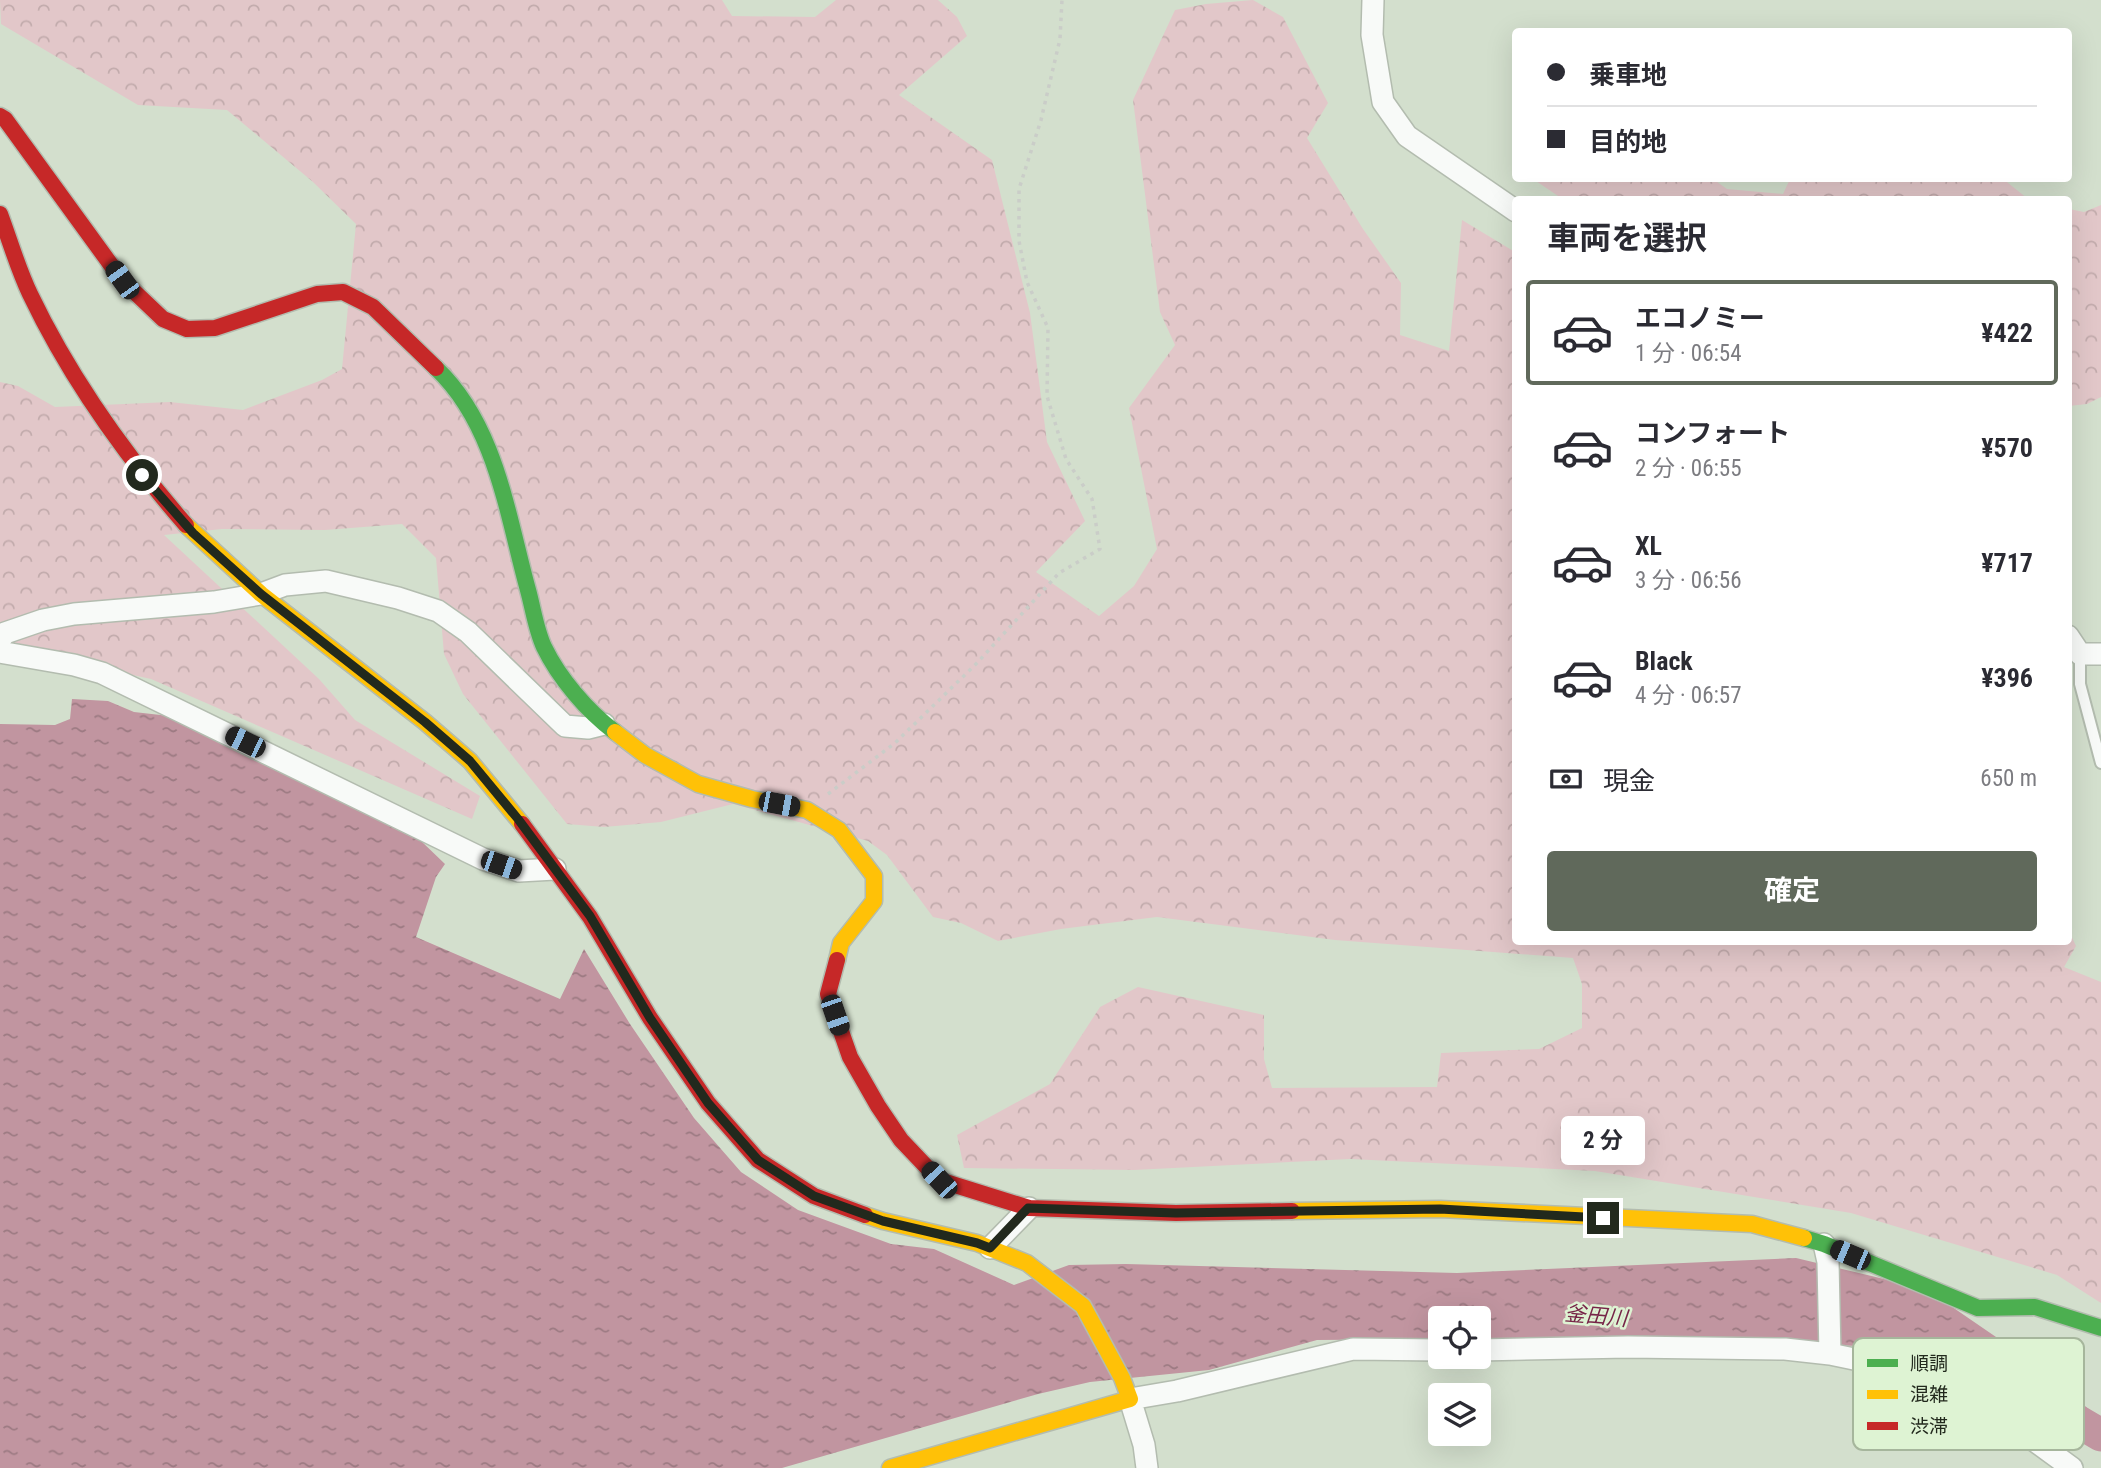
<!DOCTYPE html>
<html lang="ja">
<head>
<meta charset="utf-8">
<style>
	:root { --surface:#fff; --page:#f7f7f7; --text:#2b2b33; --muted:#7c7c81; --line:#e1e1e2; --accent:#60695b }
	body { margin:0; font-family:"Roboto Condensed","Noto Sans JP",sans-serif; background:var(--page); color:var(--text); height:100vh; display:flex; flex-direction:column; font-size:26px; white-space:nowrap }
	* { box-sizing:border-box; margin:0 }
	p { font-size:23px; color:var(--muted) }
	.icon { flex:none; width:38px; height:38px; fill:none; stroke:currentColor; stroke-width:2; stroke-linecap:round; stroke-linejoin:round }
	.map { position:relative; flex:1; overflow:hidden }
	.side { position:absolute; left:1512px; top:196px; width:560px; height:749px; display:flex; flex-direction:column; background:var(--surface); border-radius:7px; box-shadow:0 7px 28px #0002 }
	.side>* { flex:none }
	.top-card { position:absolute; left:1512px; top:28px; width:560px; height:154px; border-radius:7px; box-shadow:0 7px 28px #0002; display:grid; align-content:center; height:154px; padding:0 35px; background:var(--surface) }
	.fabs { position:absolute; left:1428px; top:1306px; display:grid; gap:14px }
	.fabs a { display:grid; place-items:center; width:63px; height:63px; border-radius:7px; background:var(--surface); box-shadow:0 7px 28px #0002; font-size:35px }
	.end { position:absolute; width:32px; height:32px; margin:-16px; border:9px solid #22291d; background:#fff; box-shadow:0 0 0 4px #fff }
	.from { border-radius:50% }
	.bubble { position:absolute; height:49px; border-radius:7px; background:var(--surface); box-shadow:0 7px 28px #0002; font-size:23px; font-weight:700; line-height:49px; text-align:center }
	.car { position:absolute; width:21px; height:42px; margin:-21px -10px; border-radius:9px; box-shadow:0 0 5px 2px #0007; background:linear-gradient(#222 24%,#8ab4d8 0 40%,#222 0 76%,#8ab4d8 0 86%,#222 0) }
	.top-card b { display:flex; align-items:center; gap:24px; height:66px; font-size:26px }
	.top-card b+b { border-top:2px solid var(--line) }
	.top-card i { width:18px; height:18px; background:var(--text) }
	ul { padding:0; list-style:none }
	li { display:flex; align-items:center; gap:21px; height:105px; margin:0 14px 10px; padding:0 21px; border:4px solid transparent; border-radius:7px }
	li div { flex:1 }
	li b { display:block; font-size:26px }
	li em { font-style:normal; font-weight:700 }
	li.on { border-color:var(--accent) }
	li>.icon { width:63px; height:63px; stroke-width:1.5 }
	h2 { padding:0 35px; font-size:32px; line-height:84px }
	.pay { display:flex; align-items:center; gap:18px; height:77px; padding:0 35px; font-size:26px }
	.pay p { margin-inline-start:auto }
	.action { display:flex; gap:14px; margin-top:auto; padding:14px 35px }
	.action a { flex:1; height:80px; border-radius:7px; background:var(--accent); color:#fff; font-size:28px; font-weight:700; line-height:80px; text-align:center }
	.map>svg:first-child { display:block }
	.forest { fill:url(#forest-crowns) }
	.water { fill:url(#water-ripples) }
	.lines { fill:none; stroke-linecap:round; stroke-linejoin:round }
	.river { stroke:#c195a0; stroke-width:33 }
	.lane-casing { stroke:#b3bcaf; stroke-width:14 }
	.street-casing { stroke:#b3bcaf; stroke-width:24 }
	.fast-casing { stroke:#b3bcaf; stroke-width:19 }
	.slow-casing { stroke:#b3bcaf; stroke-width:19 }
	.jam-casing { stroke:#b3bcaf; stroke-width:19 }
	.path { stroke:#cacdc8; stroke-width:3.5; stroke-dasharray:3.5 5; stroke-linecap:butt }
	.lane { stroke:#f8faf8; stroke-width:10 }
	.street { stroke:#f8faf8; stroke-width:21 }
	.fast { stroke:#4caf50; stroke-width:16 }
	.slow { stroke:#ffc107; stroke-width:16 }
	.jam { stroke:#c62828; stroke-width:16 }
	.route { stroke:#22291d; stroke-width:9 }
	.labels { text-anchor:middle; stroke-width:5; stroke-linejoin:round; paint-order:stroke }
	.water-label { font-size:21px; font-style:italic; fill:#772548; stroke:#def3d3 }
	.key { fill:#def3d3; stroke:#a6b69c; stroke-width:2 }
	.key-label { font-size:19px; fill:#22291d }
</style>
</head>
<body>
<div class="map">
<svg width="2101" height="1468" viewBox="0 0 2101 1468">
	<defs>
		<pattern id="forest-crowns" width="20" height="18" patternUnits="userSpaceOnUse" patternTransform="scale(1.75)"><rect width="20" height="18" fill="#e2c7c9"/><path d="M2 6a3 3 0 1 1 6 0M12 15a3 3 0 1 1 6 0" fill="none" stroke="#c2abac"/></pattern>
		<pattern id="water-ripples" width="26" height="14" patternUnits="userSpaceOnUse" patternTransform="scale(1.75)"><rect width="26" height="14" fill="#c195a0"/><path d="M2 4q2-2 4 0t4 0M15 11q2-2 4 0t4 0" fill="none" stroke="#9c7a82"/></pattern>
	</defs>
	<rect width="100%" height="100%" fill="#d3dfcd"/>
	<path class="forest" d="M0,0H722L732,16L815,17L836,0H938L957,17L967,36L899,95L992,160L1030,313L1047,442L1085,521L1036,572L1099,616L1134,586L1157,549L1129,408L1175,345L1160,312L1133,100L1175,10L1206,4L1253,0L1283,17L1328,103L1307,138L1363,229L1401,283L1400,335L1449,351L1462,220L1515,252L1516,942H2068L2069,931L2076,946L2064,967L2101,982V1303L2057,1275L1851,1213L1595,1171L1350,1159L1134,1170L964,1168L957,1135L1050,1084L1100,1007L1138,987L1264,1015V1059L1272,1088L1437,1087L1441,1053L1539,1049L1582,1028V984L1573,958L1335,940L1157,917L1061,929L998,941L961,923L933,917L887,855L868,841L733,804L661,822L604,827L567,824L463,694L444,654L436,558L402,524L325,530L222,529L164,535L319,679L355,720L480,796L472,819L151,679L0,646V382L18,386L55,407L170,402L243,410L322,380L342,369L356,224L313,182L227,110L138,105L1,24Z
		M2002,178L2028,199L1564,200L1533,179H1713L1727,189L1783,194L1790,179Z
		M2101,205V397L2087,404L2069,406V209L2084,212Z"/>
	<path class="water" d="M72,699L108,701L134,712L178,717L246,756L419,839L445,864L436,877L416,937L560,999L584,949L630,1024L694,1118L741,1172L798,1210L891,1244L934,1249L1014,1285L1069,1265L1126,1264L1457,1273L1796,1258L1926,1289L2015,1350L2101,1419V1431L2078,1433L2012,1393L1933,1363L1860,1346L1596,1338H1479V1318H1440V1339L1317,1340L1209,1370L1090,1382L1038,1394L782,1468H0V724L55,725L70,719Z"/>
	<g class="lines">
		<path class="river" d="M2055,1408L2101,1435"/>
		<g class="lane-casing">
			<path id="lane" d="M2080,654V684L2101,763"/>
		</g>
		<g class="street-casing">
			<path id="street" d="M1373,0L1372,35L1383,102L1407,136L1516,211
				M2068,636L2080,654H2101
				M0,640L5,633L43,620L74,614L214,602L261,594L285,585L326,581L398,598L438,611L468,632L565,726L588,728L604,724
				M0,652L74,665L102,673L483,859L519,871L555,869
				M1824,1244L1828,1262L1830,1354
				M990,1248L1029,1208
				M1479,1350L1628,1347L1785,1349L1830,1354L1950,1379L2072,1468
				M1147,1468L1144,1445L1130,1399L1177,1391L1353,1349L1440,1350"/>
		</g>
		<g class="fast-casing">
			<path id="fast" d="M436,368C496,425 507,514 528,590C533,608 536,630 544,647C559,678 587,711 615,732
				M1804,1238L1824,1244L1978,1308L2035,1307L2101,1328"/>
		</g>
		<g class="slow-casing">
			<path id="slow" d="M186,525L261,594L425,722L470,761L522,824
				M615,732L645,755L698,784L752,799L807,810L839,830L874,876V901L841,943L837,960
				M1292,1211L1440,1209L1752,1224L1804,1238
				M865,1215L883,1221L977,1243L1027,1263L1083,1306L1122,1378L1130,1399L890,1468"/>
		</g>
		<g class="jam-casing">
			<path id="jam" d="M0,116L5,119L122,280L163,319L187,329L215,328L317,294L343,292L373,307L436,368
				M0,214C10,241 18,269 30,294C70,378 125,455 186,525
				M522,824L590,917L650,1018L708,1103L758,1160L814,1196L865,1215
				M837,960L828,994L850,1057L878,1106L901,1140L939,1180L1029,1208L1176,1213L1292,1211"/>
		</g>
		<path class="path" d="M828,794L895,743L978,662L1059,573L1100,549L1092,499L1066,459L1047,396L1048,328L1027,282L1019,241V189L1041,120L1060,39L1062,0"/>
		<use href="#lane" class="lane"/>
		<use href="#street" class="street"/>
		<use href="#fast" class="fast"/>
		<use href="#slow" class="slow"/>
		<use href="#jam" class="jam"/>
	</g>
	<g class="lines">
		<path class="route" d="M142,475L193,533L261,594L425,722L470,761L518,819L590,916L650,1018L708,1103L758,1160L814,1196L883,1221L977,1243L990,1248L1028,1208L1176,1213L1440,1209L1603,1218"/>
	</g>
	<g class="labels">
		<g class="water-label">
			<text transform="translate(1596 1316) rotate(5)" y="7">釜田川</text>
		</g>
	</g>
	<rect x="1853" y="1338" width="231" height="112" rx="10" class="key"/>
	<rect x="1867" y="1359" width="31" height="8" fill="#4caf50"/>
	<rect x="1867" y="1390" width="31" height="9" fill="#ffc107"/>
	<rect x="1867" y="1422" width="31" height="8" fill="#c62828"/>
	<g class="key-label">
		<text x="1910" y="1370">順調</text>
		<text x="1910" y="1401">混雑</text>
		<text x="1910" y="1433">渋滞</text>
	</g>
</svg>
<div class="fabs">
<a><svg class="icon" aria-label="locate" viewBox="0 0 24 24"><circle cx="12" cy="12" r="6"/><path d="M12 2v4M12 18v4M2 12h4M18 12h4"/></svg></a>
<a><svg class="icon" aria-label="layers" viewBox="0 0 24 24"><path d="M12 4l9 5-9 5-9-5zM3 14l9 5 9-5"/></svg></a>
</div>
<i class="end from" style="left:142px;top:475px"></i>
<i class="end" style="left:1603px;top:1218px"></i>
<div class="bubble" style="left:1561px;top:1116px;width:84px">2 分</div>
<i class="car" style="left:122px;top:280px;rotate:324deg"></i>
<i class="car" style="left:245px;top:742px;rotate:296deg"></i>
<i class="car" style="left:779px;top:804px;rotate:101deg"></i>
<i class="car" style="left:501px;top:865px;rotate:109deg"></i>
<i class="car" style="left:835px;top:1015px;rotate:161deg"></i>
<i class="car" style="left:939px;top:1180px;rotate:317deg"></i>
<i class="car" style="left:1850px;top:1255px;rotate:293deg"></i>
<div class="top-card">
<b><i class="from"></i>乗車地</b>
<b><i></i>目的地</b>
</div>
<section class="side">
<h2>車両を選択</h2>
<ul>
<li class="on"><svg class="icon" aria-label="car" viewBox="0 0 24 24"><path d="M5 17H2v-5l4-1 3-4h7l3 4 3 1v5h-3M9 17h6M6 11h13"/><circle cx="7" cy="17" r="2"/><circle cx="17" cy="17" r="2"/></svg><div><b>エコノミー</b><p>1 分 · 06:54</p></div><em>¥422</em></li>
<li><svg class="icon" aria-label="car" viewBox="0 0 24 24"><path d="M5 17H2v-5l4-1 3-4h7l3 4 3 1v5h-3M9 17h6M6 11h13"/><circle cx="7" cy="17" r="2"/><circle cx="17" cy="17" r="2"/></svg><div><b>コンフォート</b><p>2 分 · 06:55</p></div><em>¥570</em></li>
<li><svg class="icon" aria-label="car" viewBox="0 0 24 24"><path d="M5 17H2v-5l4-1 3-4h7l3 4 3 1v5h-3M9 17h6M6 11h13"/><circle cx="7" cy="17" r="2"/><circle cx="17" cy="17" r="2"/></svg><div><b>XL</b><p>3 分 · 06:56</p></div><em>¥717</em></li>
<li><svg class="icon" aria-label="car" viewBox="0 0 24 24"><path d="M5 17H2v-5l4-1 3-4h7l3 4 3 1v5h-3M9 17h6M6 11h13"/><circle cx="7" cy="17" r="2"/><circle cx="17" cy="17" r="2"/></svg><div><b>Black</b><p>4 分 · 06:57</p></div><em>¥396</em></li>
</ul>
<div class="pay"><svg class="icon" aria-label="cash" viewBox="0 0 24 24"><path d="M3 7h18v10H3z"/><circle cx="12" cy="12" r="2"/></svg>現金<p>650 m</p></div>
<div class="action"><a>確定</a></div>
</section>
</div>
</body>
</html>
